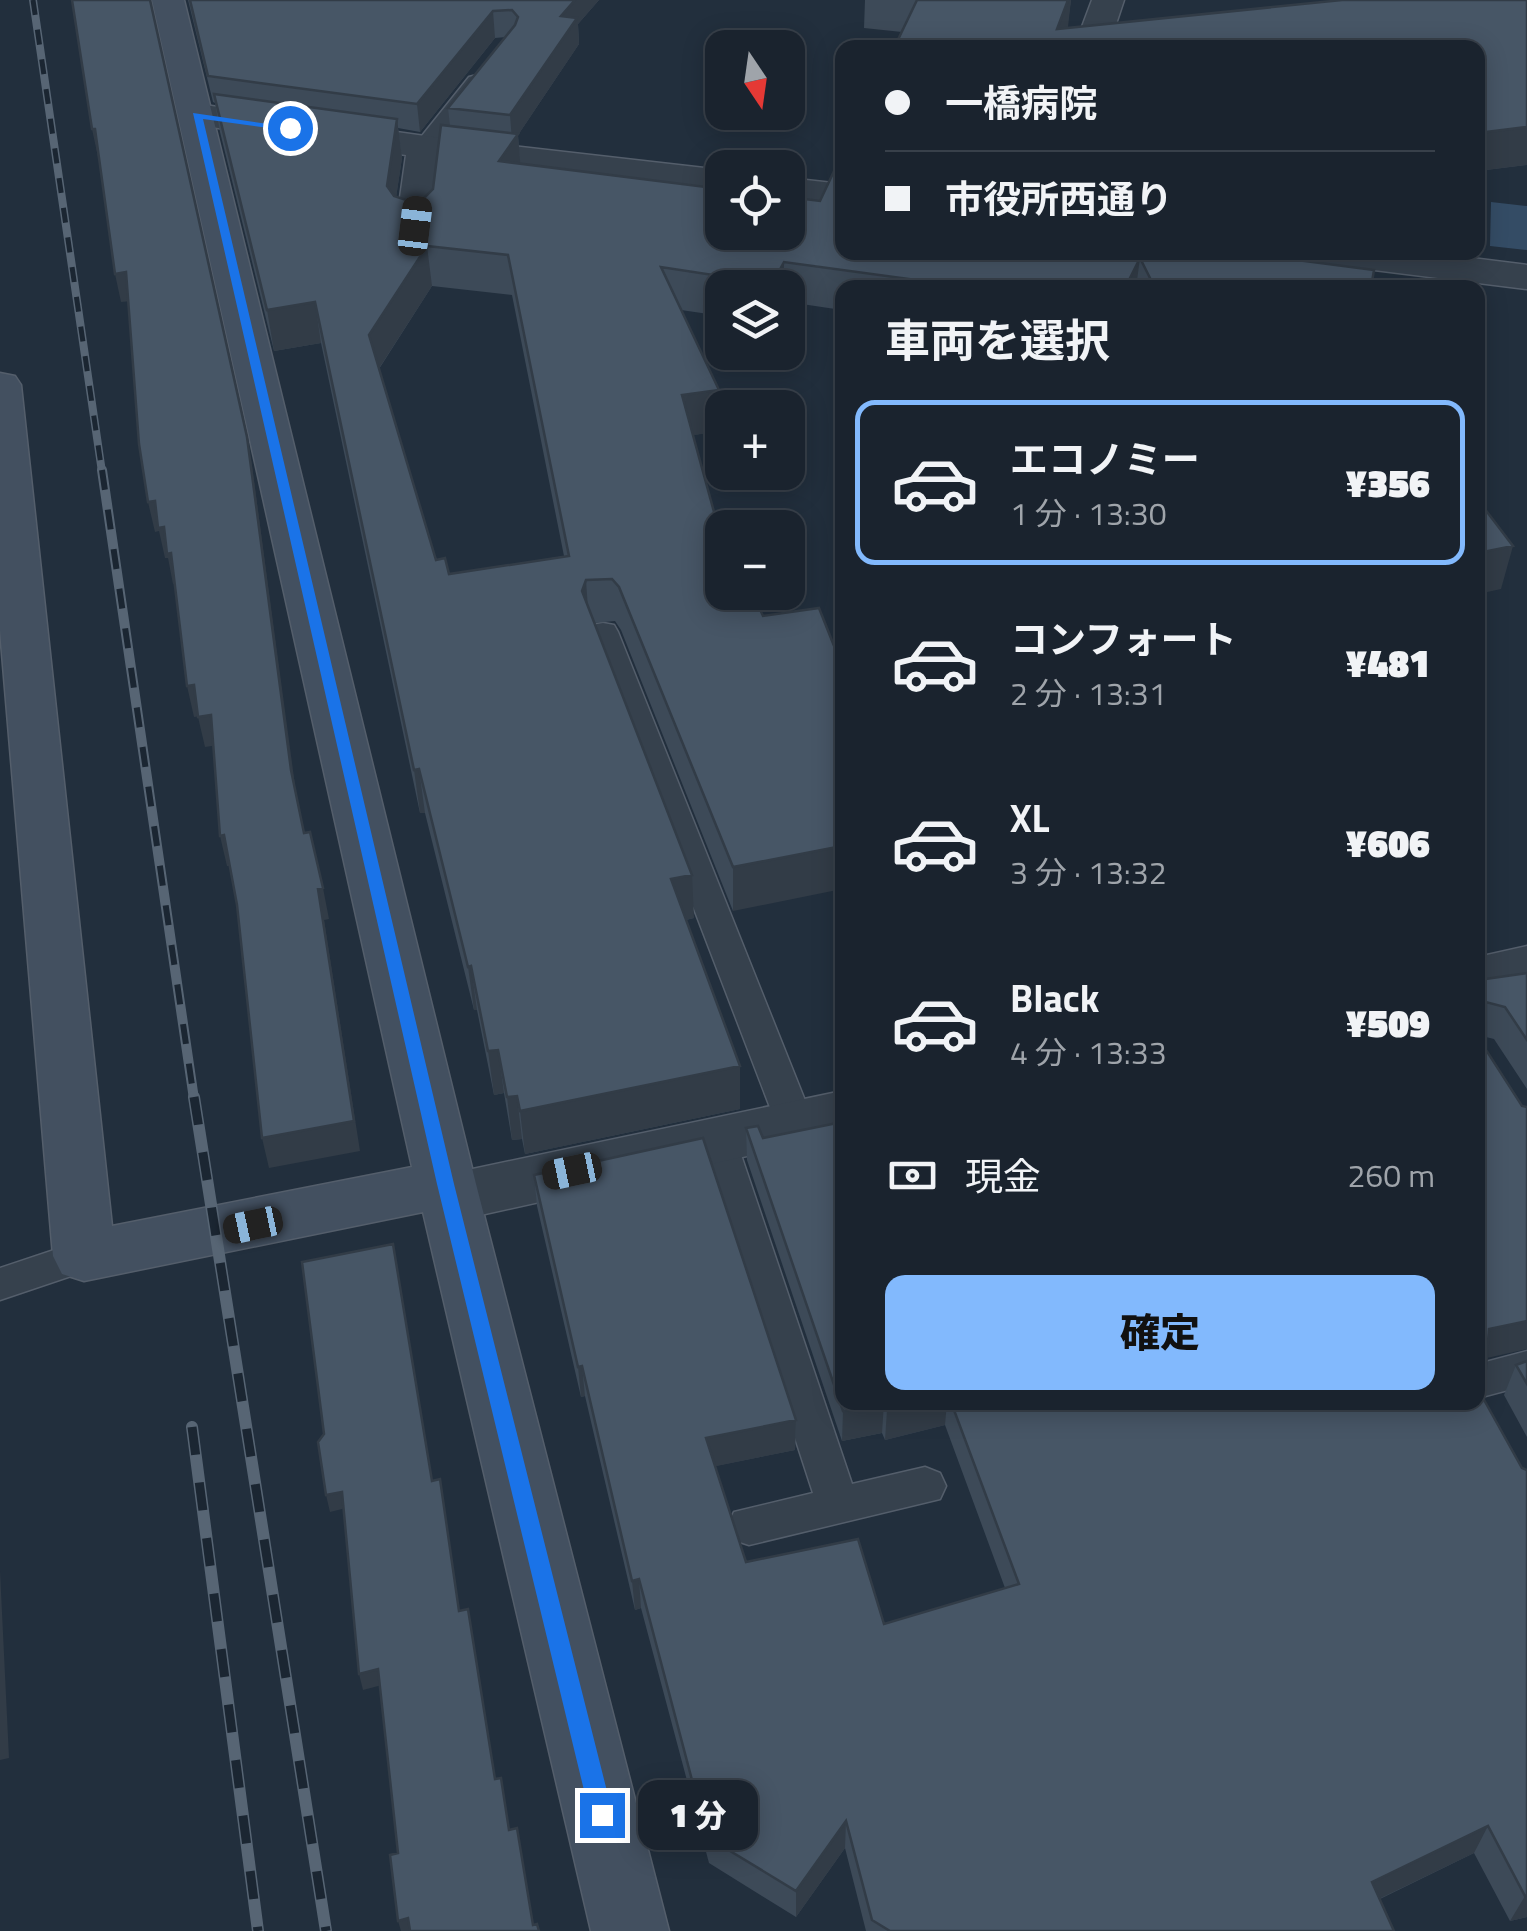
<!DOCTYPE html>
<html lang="ja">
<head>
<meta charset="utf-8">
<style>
	:root { --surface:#1a232e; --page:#272f3a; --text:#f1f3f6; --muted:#9fa4aa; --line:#38404a; --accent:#82b9fd }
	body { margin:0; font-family:"Titillium Web","Noto Sans JP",sans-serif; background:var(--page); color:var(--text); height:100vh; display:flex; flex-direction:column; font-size:38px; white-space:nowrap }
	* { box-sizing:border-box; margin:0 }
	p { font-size:32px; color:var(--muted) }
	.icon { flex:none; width:55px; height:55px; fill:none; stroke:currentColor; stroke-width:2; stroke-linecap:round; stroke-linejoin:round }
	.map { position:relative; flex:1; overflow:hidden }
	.details { position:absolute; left:835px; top:280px; width:650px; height:1130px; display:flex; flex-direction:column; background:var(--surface); border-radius:20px; box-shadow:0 5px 25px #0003,0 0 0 2px var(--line) }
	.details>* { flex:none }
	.banner { position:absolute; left:835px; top:40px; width:650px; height:220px; border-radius:20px; box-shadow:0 5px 25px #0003,0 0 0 2px var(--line); display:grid; align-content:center; height:220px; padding:0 50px; background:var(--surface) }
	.needle { width:65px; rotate:167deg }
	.tools { position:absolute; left:705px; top:30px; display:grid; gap:20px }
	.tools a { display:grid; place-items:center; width:100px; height:100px; border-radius:20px; background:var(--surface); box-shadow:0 5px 25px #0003,0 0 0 2px var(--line); font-size:50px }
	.end { position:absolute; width:45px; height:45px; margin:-22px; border:12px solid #1a73e8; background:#fff; box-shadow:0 0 0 5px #fff }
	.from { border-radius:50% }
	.bubble { position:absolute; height:70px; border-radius:20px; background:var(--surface); box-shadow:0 5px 25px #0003,0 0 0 2px var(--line); font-size:32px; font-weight:800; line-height:70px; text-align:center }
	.car { position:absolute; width:30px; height:60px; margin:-30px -15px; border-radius:12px; box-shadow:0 0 8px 2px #0007; background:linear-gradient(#222 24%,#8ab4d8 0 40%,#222 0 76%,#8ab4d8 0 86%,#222 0) }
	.banner b { display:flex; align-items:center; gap:35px; height:95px; font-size:38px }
	.banner b+b { border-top:2px solid var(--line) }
	.banner i { width:25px; height:25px; background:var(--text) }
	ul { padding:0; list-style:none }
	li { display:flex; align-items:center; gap:30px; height:165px; margin:0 20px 15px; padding:0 30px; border:5px solid transparent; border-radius:20px }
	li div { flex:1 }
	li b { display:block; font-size:38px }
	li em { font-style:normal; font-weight:800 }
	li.active { border-color:var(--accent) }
	li>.icon { width:90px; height:90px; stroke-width:1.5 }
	h2 { padding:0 50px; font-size:45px; line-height:120px }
	.pay { display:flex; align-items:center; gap:25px; height:110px; padding:0 50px; font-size:38px }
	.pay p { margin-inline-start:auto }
	.action { display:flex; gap:20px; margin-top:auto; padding:20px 50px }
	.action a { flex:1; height:115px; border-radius:20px; background:var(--accent); color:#111; font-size:40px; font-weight:800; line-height:115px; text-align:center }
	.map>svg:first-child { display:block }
	.water { fill:#344c65 }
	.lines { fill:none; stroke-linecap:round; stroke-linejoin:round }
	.lane-casing { stroke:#545e6b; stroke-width:3 }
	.street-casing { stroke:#545e6b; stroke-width:3 }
	.secondary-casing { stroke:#545e6b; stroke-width:3 }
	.lane { fill:#36414d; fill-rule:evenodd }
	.street { fill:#36414d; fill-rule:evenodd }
	.secondary { fill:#435060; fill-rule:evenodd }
	.rail-far2-casing { stroke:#576574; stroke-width:8 }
	.rail-far1-casing { stroke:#576574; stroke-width:10 }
	.rail-casing { stroke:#576574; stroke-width:12 }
	.rail-far2 { stroke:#1b2632; stroke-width:5; stroke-dasharray:15; stroke-linecap:butt }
	.rail-far1 { stroke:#1b2632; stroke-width:6; stroke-dasharray:20; stroke-linecap:butt }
	.rail { stroke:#1b2632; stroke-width:9; stroke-dasharray:28; stroke-linecap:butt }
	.wall { fill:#3d4a58; fill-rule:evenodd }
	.shaded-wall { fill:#323c47 }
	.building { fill:#475666; stroke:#323c47; stroke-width:2.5; fill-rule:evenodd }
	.route { fill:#1a73e8 }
</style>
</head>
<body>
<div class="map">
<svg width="1527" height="1931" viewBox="0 0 1527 1931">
	<rect width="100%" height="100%" fill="#222f3d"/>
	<path class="water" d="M1491,202L1527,206V250L1490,246Z"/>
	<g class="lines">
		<g class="lane-casing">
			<path id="lane" d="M477,75L485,77L488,82L485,87L433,152H417L413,147L469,77Z
				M603,623L614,625L618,632L814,1123L808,1133L795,1137L782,1133L776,1123L588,632L592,625Z
				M717,1126L730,1130L736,1140L852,1484L925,1467L940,1473L946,1486L940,1499L749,1545L734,1540L727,1526L734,1512L813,1493L698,1140L704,1130Z
				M84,1240L98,1245L104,1256L98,1267L0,1300V1268Z
				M1527,1351V1385L1478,1398V1364Z"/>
		</g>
		<g class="street-casing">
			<path id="street" d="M1092,0H1124L1108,48H1074Z
				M197,104L425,136L722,170V192L442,160L434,226L428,234L415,237L402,234L396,226L406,155L184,123L179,115L184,107Z
				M788,178L842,184V206L788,200Z
				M1307,252H1424L1527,265V289L1326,264L1312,260Z
				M1527,946V986L1478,997V957Z
				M842,1091V1135L449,1222L428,1215L419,1198L428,1181L449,1174Z"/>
		</g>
		<g class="secondary-casing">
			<path id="secondary" d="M152,0H184L476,1184L669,1931H591L423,1212L84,1281L62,1274L53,1256L0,630V373L15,376L21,385L112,1226L412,1167Z"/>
		</g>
		<use href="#lane" class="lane"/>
		<use href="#street" class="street"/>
		<use href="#secondary" class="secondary"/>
		<g class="rail-far2-casing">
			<path id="rail-far2" d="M33,0L102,472"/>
		</g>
		<g class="rail-far1-casing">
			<path id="rail-far1" d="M102,470L194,1099"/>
		</g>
		<g class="rail-casing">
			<path id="rail" d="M194,1097L326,1931
				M192,1427L258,1931"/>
		</g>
		<use href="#rail-far2" class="rail-far2"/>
		<use href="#rail-far1" class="rail-far1"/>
		<use href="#rail" class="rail"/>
	</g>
	<path class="wall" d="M188,0H599L578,24L579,44L518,135L520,164L842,252H1235L1371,288H842V310L788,302V288H722V316L681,310L720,431L693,435L737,592L733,911L621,630L615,621L594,623L694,918L686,920L740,1109L525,1154L522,1139L512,1140L504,1093L494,1095L477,1010H474L425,813H420L321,343L274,351L220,132L215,103L213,102ZM506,37L448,108L450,126L433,189L424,198L409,201L396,197L402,158L398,128L420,132L495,38ZM432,286L512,295L564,556L449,574L436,560L379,369Z
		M865,0H1071L1067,28L1527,0V165L1478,171V48L902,32L864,28Z
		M1527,973V1089L1494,1039L1486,1037L1487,1358L1486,1368L1478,1389L1522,1468L1527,1470V1917L1510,1921L1474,1853L1380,1899L1394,1931H866L845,1848L796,1917L709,1863L641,1608L635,1610L585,1396L581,1397L537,1206L534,1175L796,1420L795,1450L715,1466L746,1562L884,1624L1005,1588L945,1425L885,1440L882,1433L842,1441L747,1160L746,1128L842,1402H1478V979V980Z
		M1527,1361V1437L1504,1395L1516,1365Z"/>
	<path class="shaded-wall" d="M575,0H599L578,24L579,44L518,135L521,173L499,161L512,141L510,115L561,16Z
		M1068,0H1071L1068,27L1061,48L1057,29Z
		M493,11L495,38L420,132L417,104Z
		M397,119L402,158L392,225L387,186Z
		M1527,127V165L1478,171V133Z
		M92,129H95L101,156L98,157Z
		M427,246L432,286L374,376L369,335Z
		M1140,258L1136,288H1125Z
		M784,262V288H772V284Z
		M126,272L132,301L121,302L115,274Z
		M315,302L321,343L274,351L267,310Z
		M719,390L720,431L683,437L682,395Z
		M247,437L252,466L297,800L291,770Z
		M155,501L164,527L178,583L173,584L168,558H165L159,531L155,532L148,502Z
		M1513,546L1501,589L1478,594V553Z
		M586,580L589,623L582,591Z
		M194,685L201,716L194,717L187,686Z
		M211,715L218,745L205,747L198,717Z
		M419,769L425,813H420L414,770Z
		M224,835L231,866H227L220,836Z
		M842,846V889L733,911V867Z
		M692,875L694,918L672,923L671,879Z
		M323,888L329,919L324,920L360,1151L269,1168L262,1138L318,889Z
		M471,966L477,1010H474L468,967Z
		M498,1050L504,1093L494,1095L488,1051Z
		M740,1066V1109L525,1154L520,1111Z
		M517,1096L522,1139L512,1140L507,1097Z
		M1527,1321V1349L1478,1360L1489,1329Z
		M582,1366L585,1396L581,1397L578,1367Z
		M884,1402L882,1433L842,1441L843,1411Z
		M917,1402H947L945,1425L885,1440L887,1410Z
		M796,1420L795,1450L707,1468L706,1438Z
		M342,1492L346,1508L330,1512L326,1495Z
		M0,1571L9,1758L0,1760Z
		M639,1579L641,1608L635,1610L632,1581Z
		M378,1669L382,1685L363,1690L359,1674Z
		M846,1821L845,1848L796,1917V1891Z
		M1488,1826L1474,1853L1360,1908L1372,1882Z
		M1527,1895V1917L1510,1921L1525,1896Z
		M408,1918L412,1931H401L398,1921Z"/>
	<path class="building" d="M72,0H150L247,437L291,770L304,833L310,832L323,888L318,889L354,1121L262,1138L237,905L224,835L220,836L211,715L198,717L194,685L187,686L171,553L167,554L164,527L158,528L155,501L148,502L139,444L126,272L115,274L95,129H92Z
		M190,0H575L561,16L577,18L510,115L448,108L515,25L518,17L512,10L493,11L417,104L208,76Z
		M917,0H1068L1057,29L1342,0H1527V127L1478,133V48H894Z
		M214,94L397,119L387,186L394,196L409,201L424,198L433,189L441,125L518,134L499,161L722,189V232H788V197L820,201L835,169H842V252H1235L1374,270L1371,288H1155L1140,258L1125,288H975L784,262L772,284L661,267L719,390L682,395L722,541V592H737L739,600L755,598L763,616L819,608L842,666V846L733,867L619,587L612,579L586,580L582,591L692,875L671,879L740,1066L520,1111L517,1096L507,1097L498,1050L488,1051L471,966L468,967L419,769L414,770L315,302L267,310ZM427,246L508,255L569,556L449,574L445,558L436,560L369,335Z
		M1478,500L1513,546L1478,553Z
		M1527,973V1040L1505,1007L1486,1002V1050L1522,1106L1527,1107V1321L1489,1329L1486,1368H1478V979V980Z
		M842,1122V1402H884L843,1411L746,1128L758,1126L763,1138Z
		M703,1138L796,1420L706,1438L746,1562L858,1539L884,1624L1019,1584L951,1402H1478V1389L1522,1468L1527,1470V1895L1525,1896L1488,1826L1372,1882L1394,1931H890L872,1920L846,1821L796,1891L707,1837L639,1579L632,1581L582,1366L578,1367L534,1175Z
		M393,1244L432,1481L440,1479L459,1611L468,1609L495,1779L501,1778L509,1830L517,1828L533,1925L537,1924L539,1931H410L408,1918L398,1921L390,1855L398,1853L378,1669L359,1674L342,1492L326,1495L318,1442L324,1434L302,1262Z
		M1527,1361V1384L1516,1365Z
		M884,1402H917L887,1410Z"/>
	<path class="route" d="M193,113L296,128L290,131L203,119L454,1184L613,1815L609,1823L602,1826L594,1823L590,1815L437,1184Z"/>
</svg>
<div class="tools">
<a><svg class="needle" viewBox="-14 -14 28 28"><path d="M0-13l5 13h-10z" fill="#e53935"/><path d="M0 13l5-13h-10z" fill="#9fa4aa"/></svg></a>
<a><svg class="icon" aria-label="locate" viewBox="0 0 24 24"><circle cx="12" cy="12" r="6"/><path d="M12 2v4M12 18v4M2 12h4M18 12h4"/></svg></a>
<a><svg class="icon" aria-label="layers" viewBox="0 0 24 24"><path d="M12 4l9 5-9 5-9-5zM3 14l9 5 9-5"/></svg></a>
<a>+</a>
<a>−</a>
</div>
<i class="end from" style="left:290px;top:128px"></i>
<i class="end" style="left:602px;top:1815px"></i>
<div class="bubble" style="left:638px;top:1780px;width:120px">1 分</div>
<i class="car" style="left:415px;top:226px;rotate:7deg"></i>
<i class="car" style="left:572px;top:1171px;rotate:258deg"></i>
<i class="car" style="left:253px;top:1225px;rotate:258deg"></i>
<div class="banner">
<b><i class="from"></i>一橋病院</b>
<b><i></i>市役所西通り</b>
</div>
<section class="details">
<h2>車両を選択</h2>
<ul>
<li class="active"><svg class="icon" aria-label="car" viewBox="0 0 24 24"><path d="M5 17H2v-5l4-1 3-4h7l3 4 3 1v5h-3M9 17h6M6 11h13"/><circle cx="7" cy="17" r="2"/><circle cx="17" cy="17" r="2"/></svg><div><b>エコノミー</b><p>1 分 · 13:30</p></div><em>¥356</em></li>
<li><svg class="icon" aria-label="car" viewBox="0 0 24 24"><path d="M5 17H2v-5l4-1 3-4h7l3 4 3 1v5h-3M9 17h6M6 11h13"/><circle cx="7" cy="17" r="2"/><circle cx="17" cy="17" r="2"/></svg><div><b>コンフォート</b><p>2 分 · 13:31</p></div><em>¥481</em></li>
<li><svg class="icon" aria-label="car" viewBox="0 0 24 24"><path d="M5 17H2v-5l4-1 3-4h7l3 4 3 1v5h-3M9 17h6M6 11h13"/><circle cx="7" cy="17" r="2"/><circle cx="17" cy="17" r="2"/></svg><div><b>XL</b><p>3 分 · 13:32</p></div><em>¥606</em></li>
<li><svg class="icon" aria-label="car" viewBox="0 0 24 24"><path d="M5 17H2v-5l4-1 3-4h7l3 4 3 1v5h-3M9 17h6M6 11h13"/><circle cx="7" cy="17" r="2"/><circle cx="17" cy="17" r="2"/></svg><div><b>Black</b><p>4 分 · 13:33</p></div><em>¥509</em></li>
</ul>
<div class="pay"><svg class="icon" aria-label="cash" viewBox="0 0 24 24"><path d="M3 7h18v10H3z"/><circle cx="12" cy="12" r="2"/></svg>現金<p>260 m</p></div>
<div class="action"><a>確定</a></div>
</section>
</div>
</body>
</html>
